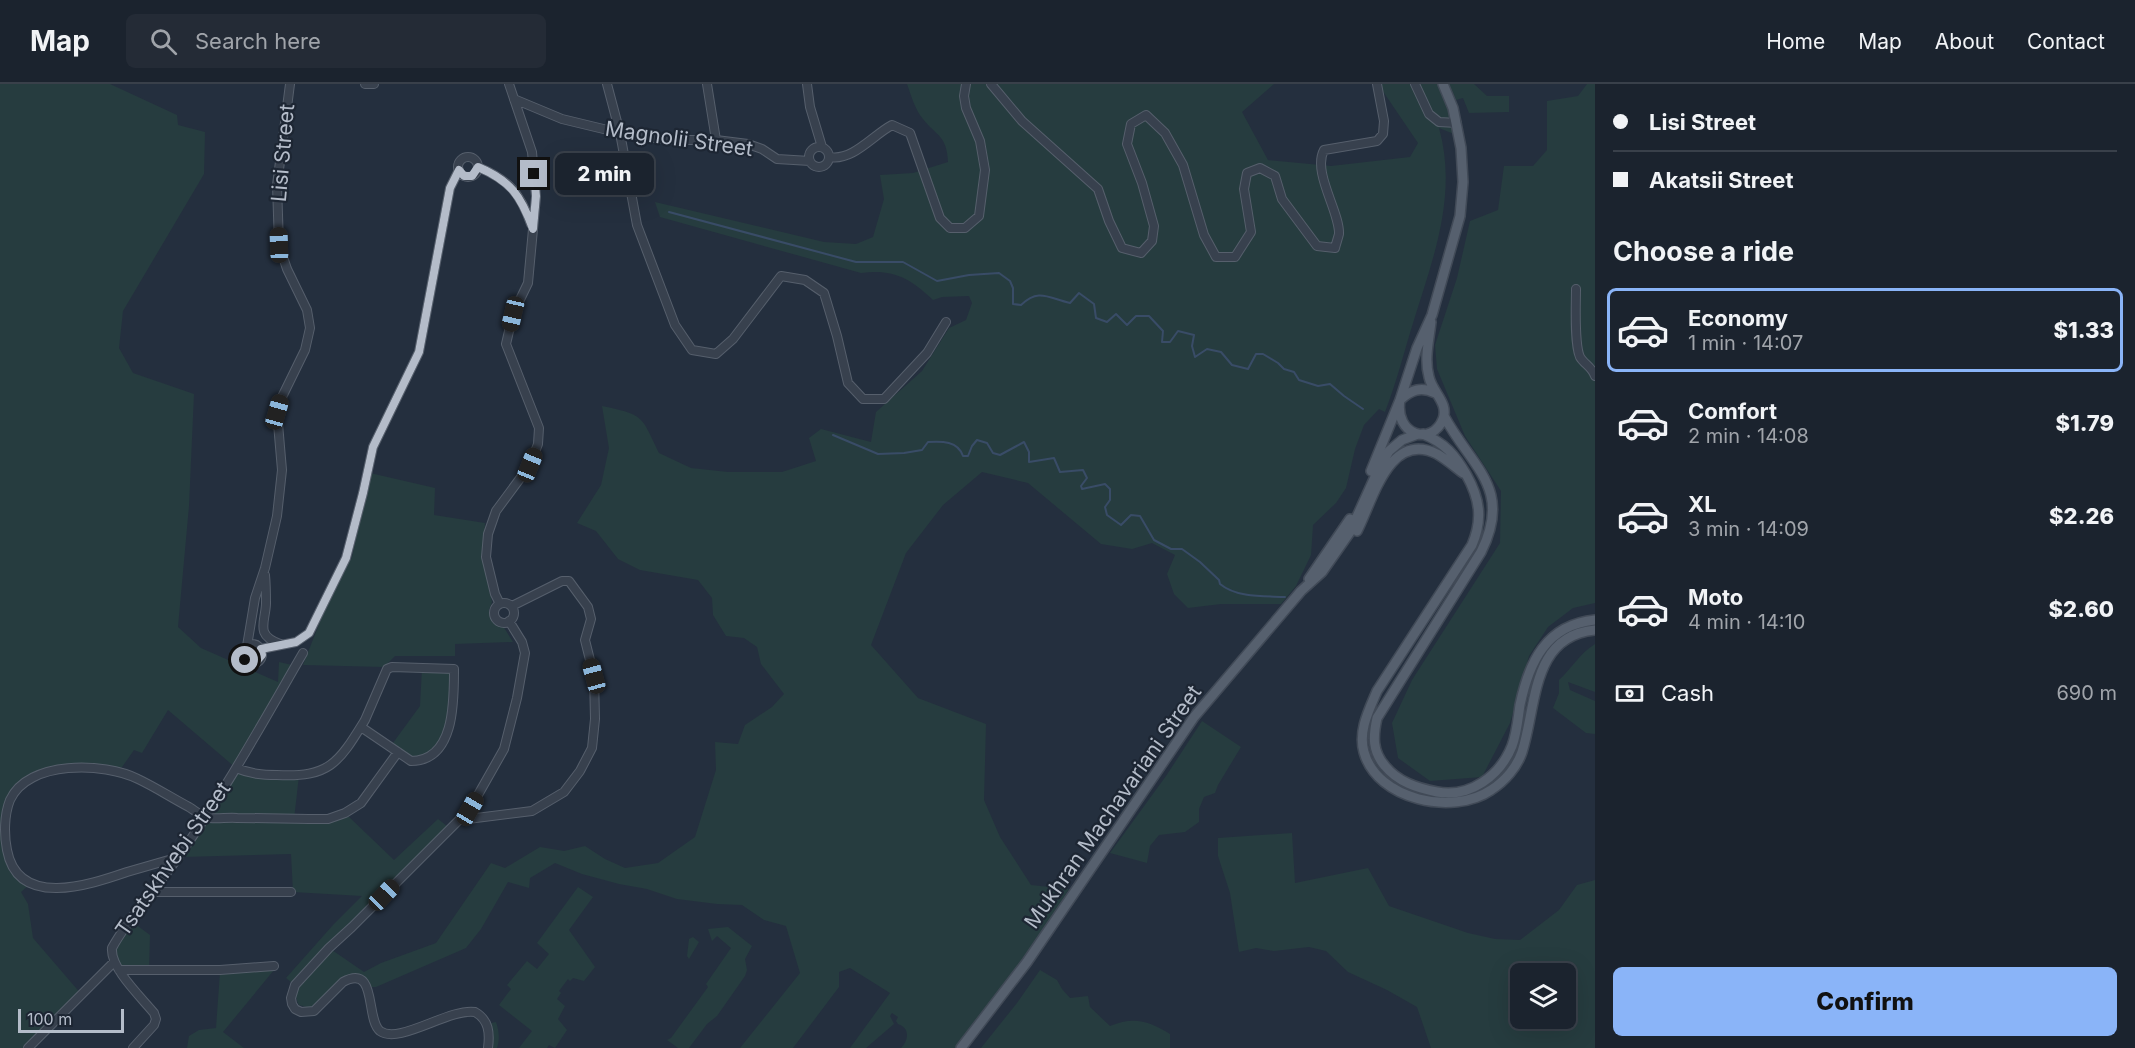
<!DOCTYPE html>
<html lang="en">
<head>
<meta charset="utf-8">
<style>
	:root { --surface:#1b232e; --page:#242b36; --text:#f1f3f6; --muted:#a0a4aa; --line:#39404a; --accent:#8ab4f8 }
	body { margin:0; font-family:Inter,sans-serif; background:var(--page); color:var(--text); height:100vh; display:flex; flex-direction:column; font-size:22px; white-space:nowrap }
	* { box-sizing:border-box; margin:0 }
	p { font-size:20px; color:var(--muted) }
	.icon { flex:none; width:33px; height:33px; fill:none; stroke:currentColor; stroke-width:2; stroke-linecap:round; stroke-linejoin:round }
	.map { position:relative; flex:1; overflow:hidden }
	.side { display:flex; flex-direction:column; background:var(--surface); width:540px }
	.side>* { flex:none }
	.top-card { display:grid; align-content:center; height:132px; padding:0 18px; background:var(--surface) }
	.tools { position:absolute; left:1510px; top:879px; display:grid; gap:12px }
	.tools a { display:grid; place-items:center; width:66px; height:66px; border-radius:9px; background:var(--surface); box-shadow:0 6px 24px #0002,0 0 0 2px var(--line); font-size:30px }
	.scale { position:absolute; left:18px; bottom:15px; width:106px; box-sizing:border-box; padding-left:6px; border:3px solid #b4bcc9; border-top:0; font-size:16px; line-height:21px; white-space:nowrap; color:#b4bcc9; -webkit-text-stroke:4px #1d2633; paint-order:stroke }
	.end { position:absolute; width:27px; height:27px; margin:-14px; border:8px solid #b4bcc9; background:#111; box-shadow:0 0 0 3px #111 }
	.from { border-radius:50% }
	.bubble { position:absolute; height:42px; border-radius:9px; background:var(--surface); box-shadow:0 6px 24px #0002,0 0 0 2px var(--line); font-size:20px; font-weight:800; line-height:42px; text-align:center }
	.car { position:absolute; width:18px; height:36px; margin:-18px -9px; border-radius:8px; box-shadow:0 0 4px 2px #0007; background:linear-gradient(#222 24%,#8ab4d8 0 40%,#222 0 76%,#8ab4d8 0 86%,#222 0) }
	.top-card b { display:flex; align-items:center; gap:21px; height:57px; font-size:22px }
	.top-card b+b { border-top:2px solid var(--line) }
	.top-card i { width:15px; height:15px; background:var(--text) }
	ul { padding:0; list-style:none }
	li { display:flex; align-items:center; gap:18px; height:84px; margin:0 12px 9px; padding:0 6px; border:3px solid transparent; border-radius:9px }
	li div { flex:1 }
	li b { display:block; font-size:22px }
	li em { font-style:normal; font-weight:800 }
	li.on { border-color:var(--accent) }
	li>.icon { width:54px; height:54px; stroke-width:1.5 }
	h2 { padding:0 18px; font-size:27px; line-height:72px }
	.pay { display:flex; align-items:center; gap:15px; height:66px; padding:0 18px; font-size:22px }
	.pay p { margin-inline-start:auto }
	.primary-button { display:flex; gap:12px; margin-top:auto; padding:12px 18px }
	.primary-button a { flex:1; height:69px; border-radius:9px; background:var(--accent); color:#111; font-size:24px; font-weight:800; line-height:69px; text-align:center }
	header { display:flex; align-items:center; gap:36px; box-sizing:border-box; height:84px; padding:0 30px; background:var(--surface); border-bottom:2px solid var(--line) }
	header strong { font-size:28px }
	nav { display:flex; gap:33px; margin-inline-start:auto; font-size:21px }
	.search { width:420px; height:54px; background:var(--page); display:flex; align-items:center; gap:15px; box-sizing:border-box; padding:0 21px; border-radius:9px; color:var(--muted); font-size:22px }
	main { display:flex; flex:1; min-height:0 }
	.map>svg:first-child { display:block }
	.green { fill:#263c3f; fill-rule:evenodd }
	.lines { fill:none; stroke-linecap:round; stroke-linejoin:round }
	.stream { stroke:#394c67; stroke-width:2 }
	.minor-casing { stroke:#565f6c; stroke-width:10 }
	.major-casing { stroke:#414a57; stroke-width:12 }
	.minor { stroke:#38414e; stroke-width:8 }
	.major { stroke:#56606e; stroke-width:9 }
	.route { stroke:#b4bcc9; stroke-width:8 }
	.labels { text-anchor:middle; stroke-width:4.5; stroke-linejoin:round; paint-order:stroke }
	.street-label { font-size:21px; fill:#b4bcc9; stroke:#1d2633 }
</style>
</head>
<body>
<header>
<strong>Map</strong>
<div class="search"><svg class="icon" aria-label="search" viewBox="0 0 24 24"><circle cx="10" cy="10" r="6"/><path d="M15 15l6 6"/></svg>Search here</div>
<nav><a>Home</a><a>Map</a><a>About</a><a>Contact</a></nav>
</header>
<main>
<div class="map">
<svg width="1595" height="964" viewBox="0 0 1595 964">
	<rect width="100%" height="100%" fill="#242f3e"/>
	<path class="green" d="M0,0H110L177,31L178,41L205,48L204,90L123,227L119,264L133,289L194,310L189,422L178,543L201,564L278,598L279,578L292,581L237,684L299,692L294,735L205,733L236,684L168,626L142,669L134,666L120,686H52L20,701L6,733L9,774L31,799L21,808L28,820L33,854L82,911L28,964H0Z
		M907,0H1274L1242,28L1268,76L1331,82L1410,73L1418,59L1378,0H1443L1459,52L1439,44C1459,115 1430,182 1410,249C1402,276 1395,302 1385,328L1379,325L1364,341L1355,365L1346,404L1336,419L1313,441L1311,471L1296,502L1281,520H1221L1188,524L1174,510L1167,490L1175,471L1152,459L1132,465L1101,460L1028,399L982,388L943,421L906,469L871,561L918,614L986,640L984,716L1000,753L1031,801L1069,805C1037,862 996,913 955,964H901C909,956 910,944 898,940L896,937L898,933L892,929L890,932L894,940L866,964H850L890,909L850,884L839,888V903L793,964H740L800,889L786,842L764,836L742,821L717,820L677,815L647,805L619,800L582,790L555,779L530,794L529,804L508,798L481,845L466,864L376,903H371L368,898L354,892L347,891L341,895L315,922L310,924L299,921C295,914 295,907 299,900L332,866L364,888L381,879L436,859L491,779L505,784L540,763L564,767L585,762L605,775L625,784L658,779L695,753L716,686L715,658L738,660L745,641L772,623L784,610L761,580L757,563L744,554L726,552L713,531L712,514L698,496L640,486L618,475L596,447L577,439L601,401L609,364L602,322C644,331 641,331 659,369L691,384L728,388H782L816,377L809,354L821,345L871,358L876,328L922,287L949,244L966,236L972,219L969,212L942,213L933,216C910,194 893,185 861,189L660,133L655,118L824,158L856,160L873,153L884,115L880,91L913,89L948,78C947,51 936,52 923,35C915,26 911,11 907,0Z
		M1449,0H1474L1487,12H1509V28L1469,29L1463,14L1456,16Z
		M1587,0H1595V519L1573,524L1548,543L1529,572L1510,639L1482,693L1430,697L1398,674L1392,639L1412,596L1500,459L1501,407L1465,352L1437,285L1435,261L1457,194L1470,137L1498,126L1504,82H1533L1547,66V17L1578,12Z
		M370,389L435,404L434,431L485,439L483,478L492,518L489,526L493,539L503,542L513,558L455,560V572H395L384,583L303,581L325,525L352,473Z
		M1595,560V608L1568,598L1570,606L1595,617V650L1586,649L1553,624L1559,609V596C1572,584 1580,569 1595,560Z
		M422,584L454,585V626L437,667L411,677L390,663L420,622Z
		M1202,637L1241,663L1218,701L1215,709L1204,713L1199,725V738L1185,748L1159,751L1150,762L1147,779L1110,769L1166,692Z
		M347,731L394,776L438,735L447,742L328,860L292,899L286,894L333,841L362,812L293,808L291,770L182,773L208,735L328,738Z
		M1292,749L1295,799L1368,784L1389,822L1468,849L1495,855L1520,856L1559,826L1577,801L1595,796V964H1431L1417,923L1387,906L1348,888L1326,867L1309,863L1274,867L1256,864L1239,868L1230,809L1218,772V754ZM1521,890H1566V934H1521Z
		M578,803L593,813L569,846L595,883L584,897L573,894L570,897L568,895L559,907L561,909L557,915L565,922L558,935L567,946L555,964L549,961L547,964H519L532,947L499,921L511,905L507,901L527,877L537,885L549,870L537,859Z
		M131,837L150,851L149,886H119L111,869Z
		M728,843L752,862L745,875L747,886L745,892L717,932L707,940L689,964H678L667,956L671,954L708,903L706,900L731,864L717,852L712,857L708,845Z
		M693,853L699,858L689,875L687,872L689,855Z
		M274,886L223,948L244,964H187L189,952L199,946L216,944L220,888Z
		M1040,886L1057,896L1062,905L1070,914L1088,912L1090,923L1110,942C1134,932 1149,937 1170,950V964H981L1017,919Z
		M496,938C499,947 500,955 497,964H491V939Z"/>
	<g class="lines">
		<path class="stream" d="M669,128L856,178H903L937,197L969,191L999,189L1010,197L1013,204V220L1021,221C1039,204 1048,214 1070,219L1079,209L1094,220L1096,234L1107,238L1116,230L1127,241L1136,232H1149L1163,247L1162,258H1170L1178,247L1194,251L1192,262L1195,273L1207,265L1221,268L1232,281L1248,285L1256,270H1263L1278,279L1284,285L1294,288L1299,296L1318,302L1330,300L1344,312L1363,325
			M833,351L878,370L904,369L922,366L928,358C942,357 958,357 963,372H968L972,362L977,356L987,359L993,369L1000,371L1024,358L1029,368V378L1054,374L1060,388L1083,386L1087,394L1081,402L1082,405L1105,400L1110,405V416L1105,423L1107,431L1121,441L1131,431L1140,432L1154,456L1171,465H1182L1200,478L1219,496L1220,500C1237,514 1264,512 1285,513"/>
		<g class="minor-casing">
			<path id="minor" d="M365,0H374
				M607,0L620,49L637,141L675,241L692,266L716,270L733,255L781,192L805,196L824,209L837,252L848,299L863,315H884L927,269L946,238
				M707,0L716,56
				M807,0L810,23L822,63
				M991,0L1022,37L1098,105L1109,137L1122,164L1141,169L1152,157L1154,142L1142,99L1127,60L1131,40L1146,31L1165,49L1183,81L1204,151L1216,173H1235L1251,148L1244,105L1247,89L1260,84L1275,92L1282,115L1317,162L1335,164C1336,160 1338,154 1339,150C1340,128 1312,88 1324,66L1377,57L1383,50L1384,37L1377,0
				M1415,0L1429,30L1439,38L1457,39
				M514,15L562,35L620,49L669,56H716L748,60L762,65L777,75L810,77
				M809 73a10 10 0 1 1 20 0a10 10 0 1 1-20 0Z
				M830,73C853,77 873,51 892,41L910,49L940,134L950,144H965L979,132L985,86L980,57L966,24L964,12L966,0
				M458 83a10 10 0 1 1 20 0a10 10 0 1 1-20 0Z
				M478,83C509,96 520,109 531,140
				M1576,205C1576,220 1574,260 1580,273C1584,280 1592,283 1595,292
				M265,491C266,501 266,511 266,520C265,539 255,551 280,560
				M494 529a10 10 0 1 1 20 0a10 10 0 1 1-20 0Z
				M500,520L495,510L486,473L488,450L496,427L530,381L538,360L539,344L506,260L513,230L528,199L536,113L532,68L509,0
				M242 570a10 10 0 1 1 20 0a10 10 0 1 1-20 0Z
				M247,562L255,514L265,484L277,432L282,386L277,328L281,315L305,266L310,244L307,226L287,185L279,161L277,101L290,0
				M261,565L296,558L309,549L346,474L363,409L373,363L419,268L450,104L459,86
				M236,684C251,690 262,691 277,691C330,694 339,678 365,636L387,585L392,583L454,585C454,617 455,677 411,677L361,643
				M460,736L532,727L564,708L580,687L592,664L595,635L594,592L585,556L591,535L588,523L569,497H562L512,522
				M179,773C162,778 144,783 127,788C89,801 18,825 7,766C4,751 4,731 10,716C28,676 104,678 138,695C155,703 172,714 189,723C194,726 200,731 205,733C213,736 227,733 237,734C267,734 297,735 328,735L345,729L361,719L398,668
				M153,808H291
				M119,886H220L274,882
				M28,964L114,878
				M133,964L154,941L156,935L154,929C141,913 110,884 112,864C130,831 158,803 179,772C225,707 263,638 303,569
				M488,964C490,949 489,936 475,928C449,924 399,961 380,947C365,935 378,879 343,898L314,927L301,928L295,925L292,920L291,914L295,901L329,864L352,843L470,725L504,665L517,614L525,569L522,558L509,537"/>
		</g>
		<g class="major-casing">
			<path id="major" d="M1431,238C1429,256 1424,275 1429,293C1432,308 1449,319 1443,335C1432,363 1394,351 1400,316C1411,306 1421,302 1435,309
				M1444,332C1472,384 1513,404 1481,468L1377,634C1373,652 1372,667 1385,682C1398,698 1417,704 1437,708C1470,714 1500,692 1512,662C1517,649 1518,634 1520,621C1529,578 1546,541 1595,536
				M1423,350C1445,359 1455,371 1466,390C1480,415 1483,435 1472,461L1377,607C1369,626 1358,647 1364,668C1377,716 1453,732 1491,706C1505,697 1517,683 1522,668C1537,621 1531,552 1595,546
				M1371,387L1400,316L1417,264L1432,231L1460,132L1463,98L1461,64L1453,24L1443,0
				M1357,447C1373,416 1389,346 1437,370C1446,375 1455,383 1463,389
				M1309,495L1350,435
				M961,964L1027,878L1194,633L1301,507L1322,488L1350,448L1379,384L1389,367L1402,356L1418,350"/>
		</g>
		<use href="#minor" class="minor"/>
		<use href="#major" class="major"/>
	</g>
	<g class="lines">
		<path class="route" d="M245,576L250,579L256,578L262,571L261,565L296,558L309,549L346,474L363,409L373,363L419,268L450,104L459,86L464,92H472L478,83C511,97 521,112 533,145L536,112L534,90"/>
	</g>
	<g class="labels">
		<g class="street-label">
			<text transform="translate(679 55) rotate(8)" y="7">Magnolii Street</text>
			<text transform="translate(283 69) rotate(-85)" y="7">Lisi Street</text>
			<text transform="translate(1113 723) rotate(-55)" y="7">Mukhran Machavariani Street</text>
			<text transform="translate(173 775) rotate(-55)" y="7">Tsatskhvebi Street</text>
		</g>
	</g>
</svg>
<div class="tools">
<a><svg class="icon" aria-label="layers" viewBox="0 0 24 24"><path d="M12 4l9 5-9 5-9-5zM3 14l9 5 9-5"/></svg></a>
</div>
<div class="scale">100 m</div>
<i class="end from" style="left:245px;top:576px"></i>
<i class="end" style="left:534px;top:90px"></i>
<div class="bubble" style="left:555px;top:69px;width:99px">2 min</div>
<i class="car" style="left:279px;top:161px;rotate:358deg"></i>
<i class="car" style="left:513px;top:230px;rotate:193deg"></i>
<i class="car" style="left:277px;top:328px;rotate:16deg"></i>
<i class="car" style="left:530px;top:381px;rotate:22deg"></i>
<i class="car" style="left:594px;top:592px;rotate:345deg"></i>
<i class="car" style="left:470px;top:725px;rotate:30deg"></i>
<i class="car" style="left:384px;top:811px;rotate:44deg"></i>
</div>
<section class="side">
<div class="top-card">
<b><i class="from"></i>Lisi Street</b>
<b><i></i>Akatsii Street</b>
</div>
<h2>Choose a ride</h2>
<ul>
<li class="on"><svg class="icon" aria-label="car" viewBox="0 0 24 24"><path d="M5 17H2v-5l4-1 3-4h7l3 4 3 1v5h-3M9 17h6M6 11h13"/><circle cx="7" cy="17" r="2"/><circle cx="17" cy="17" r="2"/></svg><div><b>Economy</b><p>1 min · 14:07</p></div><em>$1.33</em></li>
<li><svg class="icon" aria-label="car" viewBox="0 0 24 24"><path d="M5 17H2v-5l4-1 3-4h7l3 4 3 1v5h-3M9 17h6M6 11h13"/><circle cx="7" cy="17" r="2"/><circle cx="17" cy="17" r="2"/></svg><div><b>Comfort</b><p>2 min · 14:08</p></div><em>$1.79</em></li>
<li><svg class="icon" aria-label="car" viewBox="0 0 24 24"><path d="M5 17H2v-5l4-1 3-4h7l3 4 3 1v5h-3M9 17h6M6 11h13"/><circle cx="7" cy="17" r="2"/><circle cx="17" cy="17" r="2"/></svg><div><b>XL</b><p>3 min · 14:09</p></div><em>$2.26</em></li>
<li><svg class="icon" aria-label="car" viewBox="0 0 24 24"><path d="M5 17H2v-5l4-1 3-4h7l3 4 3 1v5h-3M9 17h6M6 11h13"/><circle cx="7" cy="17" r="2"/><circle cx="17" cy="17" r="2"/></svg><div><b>Moto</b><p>4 min · 14:10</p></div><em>$2.60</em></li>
</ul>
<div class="pay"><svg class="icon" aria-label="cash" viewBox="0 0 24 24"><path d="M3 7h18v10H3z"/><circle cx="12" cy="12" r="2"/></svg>Cash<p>690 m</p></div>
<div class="primary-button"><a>Confirm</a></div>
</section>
</main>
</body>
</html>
